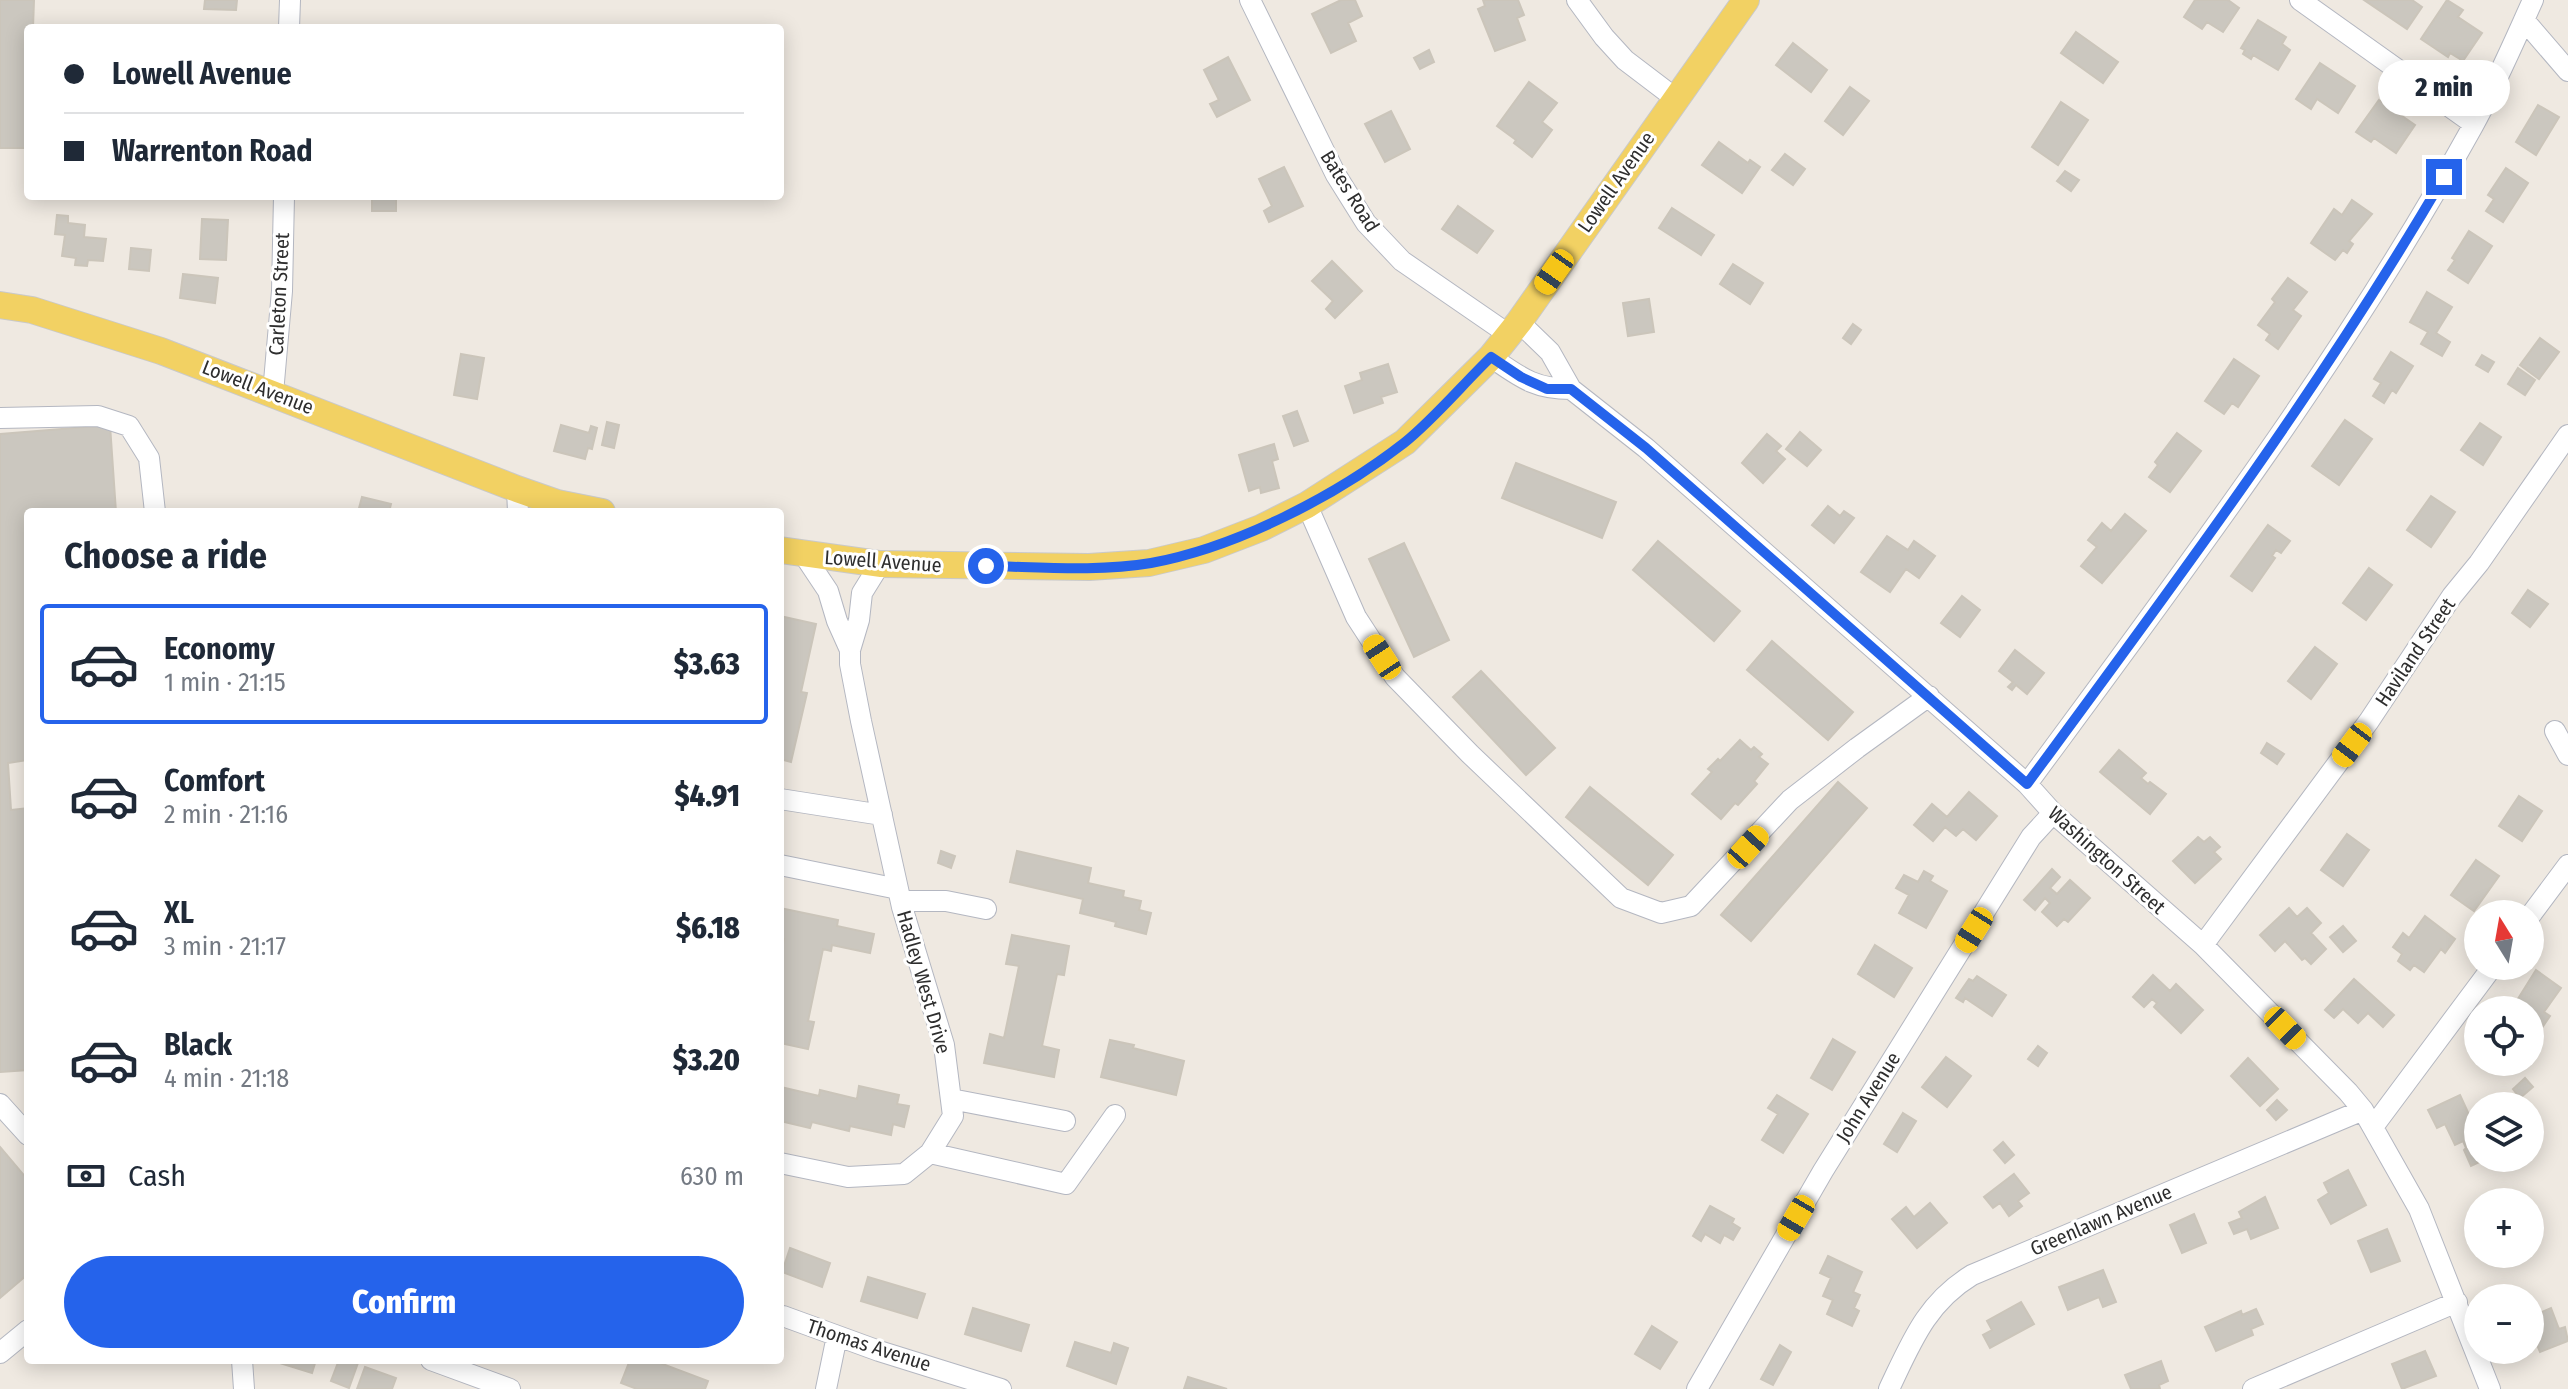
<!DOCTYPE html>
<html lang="en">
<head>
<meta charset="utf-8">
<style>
	:root { --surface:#fff; --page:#f6f6f7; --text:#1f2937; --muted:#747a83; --line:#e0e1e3; --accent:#2563eb }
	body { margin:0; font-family:"Fira Sans Condensed",sans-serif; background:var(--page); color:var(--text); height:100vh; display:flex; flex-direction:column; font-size:30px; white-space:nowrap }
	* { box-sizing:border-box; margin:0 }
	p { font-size:26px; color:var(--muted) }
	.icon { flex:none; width:44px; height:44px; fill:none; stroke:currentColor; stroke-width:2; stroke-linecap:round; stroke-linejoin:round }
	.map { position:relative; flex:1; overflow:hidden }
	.details { position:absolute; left:24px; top:508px; width:760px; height:856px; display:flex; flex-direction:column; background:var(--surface); border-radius:8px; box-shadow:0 4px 20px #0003 }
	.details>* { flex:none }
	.banner { position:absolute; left:24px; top:24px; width:760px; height:176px; border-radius:8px; box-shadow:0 4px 20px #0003; display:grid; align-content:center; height:176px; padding:0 40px; background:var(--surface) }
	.needle { width:52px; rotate:349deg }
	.controls { position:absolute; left:2464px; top:900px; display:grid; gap:16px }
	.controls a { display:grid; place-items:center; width:80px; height:80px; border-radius:50%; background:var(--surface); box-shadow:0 4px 20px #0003; font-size:40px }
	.end { position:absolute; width:36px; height:36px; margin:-18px; border:10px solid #2563eb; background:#fff; box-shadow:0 0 0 4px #fff }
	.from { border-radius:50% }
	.bubble { position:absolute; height:56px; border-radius:28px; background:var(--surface); box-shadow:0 4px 20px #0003; font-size:26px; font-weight:800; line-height:56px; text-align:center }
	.car { position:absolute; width:24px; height:48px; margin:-24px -12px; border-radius:10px; box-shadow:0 0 6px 2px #0007; background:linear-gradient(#f5c518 24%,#345 0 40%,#f5c518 0 76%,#345 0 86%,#f5c518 0) }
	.banner b { display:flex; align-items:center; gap:28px; height:76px; font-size:30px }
	.banner b+b { border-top:2px solid var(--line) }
	.banner i { width:20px; height:20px; background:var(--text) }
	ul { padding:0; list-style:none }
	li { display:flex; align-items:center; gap:24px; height:120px; margin:0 16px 12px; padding:0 24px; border:4px solid transparent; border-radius:8px }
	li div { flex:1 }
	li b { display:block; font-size:30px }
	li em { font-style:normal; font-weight:800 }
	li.on { border-color:var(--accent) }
	li>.icon { width:72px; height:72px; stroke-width:1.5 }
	h2 { padding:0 40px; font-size:36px; line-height:96px }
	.pay { display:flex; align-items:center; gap:20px; height:88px; padding:0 40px; font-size:30px }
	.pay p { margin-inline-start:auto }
	.cta { display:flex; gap:16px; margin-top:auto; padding:16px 40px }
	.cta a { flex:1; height:92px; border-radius:48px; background:var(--accent); color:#fff; font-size:32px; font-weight:800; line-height:92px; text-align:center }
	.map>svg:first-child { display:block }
	.building { fill:#cbc7bf; stroke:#cbc5ba; stroke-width:2 }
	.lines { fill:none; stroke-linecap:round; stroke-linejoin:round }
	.minor-casing { stroke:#b4b7c1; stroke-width:22 }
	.major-casing { stroke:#c9c9c9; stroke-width:28 }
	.minor { stroke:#fff; stroke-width:20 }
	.major { stroke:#f2d163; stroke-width:26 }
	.route { stroke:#2563eb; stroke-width:10 }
	.labels { text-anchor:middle; stroke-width:6; stroke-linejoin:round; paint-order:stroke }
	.street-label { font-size:20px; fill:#2e2e2e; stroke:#fff }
</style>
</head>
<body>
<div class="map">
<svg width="2568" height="1389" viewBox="0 0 2568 1389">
	<rect width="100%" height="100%" fill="#efe9e1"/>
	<path class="building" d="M0,0H34L33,28H28V148H0Z
		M205,0H237L236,10L204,9Z
		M1341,0H1355L1362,16L1348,23L1356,41L1331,53L1312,14Z
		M1483,0H1518L1524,15L1517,18L1525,40L1495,51L1478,9L1485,6Z
		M2195,0H2228L2239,8L2223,32L2207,22L2202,29L2184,17Z
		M2364,0H2412L2422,7L2407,29Z
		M2447,0L2463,10L2458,17L2482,33L2463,61L2450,53L2448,57L2421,39Z
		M2258,20L2286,37L2282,44L2290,50L2278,70L2253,55L2251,59L2243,54L2245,50L2241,48Z
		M2076,32L2118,62L2103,83L2061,53Z
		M1793,43L1827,70L1811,92L1776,65Z
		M1429,50L1434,62L1420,69L1414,58Z
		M1228,57L1250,100L1217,117L1210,104L1219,100L1204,70Z
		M2320,63L2355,86L2338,113L2317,99L2311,109L2296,99Z
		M1529,82L1557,103L1542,122L1552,130L1532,157L1514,143L1516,140L1497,126Z
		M1850,87L1869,101L1843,135L1825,121Z
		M2379,100L2415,125L2396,153L2374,138L2371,142L2356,132Z
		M2061,102L2088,120L2058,165L2032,147Z
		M2538,105L2559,117L2536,155L2516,142Z
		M1391,111L1410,149L1385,162L1365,124Z
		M1719,142L1748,163L1750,160L1760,167L1742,193L1702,165Z
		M1785,154L1805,169L1793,185L1772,170Z
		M1284,167L1303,206L1269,222L1264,211L1272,206L1259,179Z
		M2506,168L2528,183L2503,222L2486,211L2494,199L2488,195Z
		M2065,171L2079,180L2071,191L2057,181Z
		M372,196H396V211H372Z
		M2352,200L2372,214L2349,241L2353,244L2347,253L2343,250L2335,260L2311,243L2334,209L2342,215Z
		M1458,206L1493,231L1477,253L1442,229Z
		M1672,208L1714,235L1701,255L1659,228Z
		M57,215L68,216V223L85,225L84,237L106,239L103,261L88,260L87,266L75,265L76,258L62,256L65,235L55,234Z
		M202,219L228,220L226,260L200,259Z
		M2469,231L2492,246L2468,283L2448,270L2455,260L2452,258Z
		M131,248L151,250L149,271L129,269Z
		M1332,261L1362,291L1335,318L1326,309L1333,301L1312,281Z
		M1733,264L1763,283L1750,304L1720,284Z
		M183,274L218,278L215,303L180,298Z
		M2288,278L2307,292L2293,310L2301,316L2278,349L2266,340L2270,334L2258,325L2275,302L2272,299Z
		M2427,292L2452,307L2436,333L2450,342L2442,356L2421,344L2428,332L2410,322Z
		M1649,299L1654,332L1628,336L1623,303Z
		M1853,324L1861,330L1851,344L1843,338Z
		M2540,338L2559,352L2539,379L2520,365Z
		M2391,352L2413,366L2396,393L2392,390L2384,403L2373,396L2381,383L2374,379Z
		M461,354L484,358L477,399L454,395Z
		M2482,355L2494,362L2488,372L2476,365Z
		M2234,359L2259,376L2238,407L2232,403L2224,414L2205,401Z
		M1388,364L1397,392L1381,397L1383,403L1354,413L1345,386L1362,380L1360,373Z
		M2518,368L2535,380L2525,395L2508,384Z
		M1297,411L1308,441L1294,446L1283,416Z
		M2345,420L2372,439L2339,485L2312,466Z
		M607,422L619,425L614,448L602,445Z
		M2480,423L2501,437L2483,465L2461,450Z
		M110,425L116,512H28V760L8,763L11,810L28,808V1070L0,1072V434Z
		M561,425L589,433L591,426L597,428L592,449L588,448L585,459L554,451Z
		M1800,432L1821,450L1807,466L1786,449Z
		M2177,433L2201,451L2170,492L2149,477L2158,465L2155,462Z
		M1767,434L1781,446L1776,451L1785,459L1763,483L1742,463Z
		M1274,444L1278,459L1272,461L1279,488L1261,493L1260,487L1249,491L1239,455Z
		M1516,463L1616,502L1602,538L1502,498Z
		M2431,496L2455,512L2431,547L2407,530Z
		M362,497L391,504L389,512H358Z
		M1828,506L1840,516L1844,511L1854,518L1834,543L1812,525Z
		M2125,514L2146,531L2102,583L2081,566L2097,547L2088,540L2102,523L2111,531Z
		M2268,525L2290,541L2281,553L2276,550L2272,556L2275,558L2252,591L2231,576Z
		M1887,536L1908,550L1914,541L1935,556L1919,578L1906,569L1890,592L1861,572Z
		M1658,541L1740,611L1714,641L1633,570Z
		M1404,543L1449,640L1414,657L1369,559Z
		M2369,568L2392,585L2366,620L2343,603Z
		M2528,590L2548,604L2530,627L2512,613Z
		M1962,596L1980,610L1960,637L1941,623Z
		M780,616L816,624L801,692L807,693L791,762L780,759Z
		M1772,641L1853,712L1828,740L1747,670Z
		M2315,647L2337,664L2311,699L2288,681Z
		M2015,650L2044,673L2027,694L2016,685L2012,690L2008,687L2013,682L1999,671Z
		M1481,671L1555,748L1526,775L1453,697Z
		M1740,740L1751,750L1754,747L1762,754L1759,757L1768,764L1754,781L1757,784L1738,805L1735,803L1721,819L1692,794L1712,772L1708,769L1718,759L1720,761Z
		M2267,743L2284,754L2277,764L2261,753Z
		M2119,750L2146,773L2141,778L2148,784L2150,782L2166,794L2150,814L2100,772Z
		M1838,782L1867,808L1751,941L1721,915Z
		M1590,787L1673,855L1648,885L1566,817Z
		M1969,792L1997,816L1976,840L1963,829L1956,836L1945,827L1933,841L1914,825L1932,804L1947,817Z
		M2519,796L2542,811L2522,841L2499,826Z
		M2347,834L2369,850L2343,886L2321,870Z
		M2198,837L2204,842L2210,837L2220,847L2214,852L2221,859L2195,883L2173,861Z
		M941,851L955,856L951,868L938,863Z
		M1017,851L1091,868L1088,883L1124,891L1123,897L1141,901L1139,910L1151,913L1146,934L1115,926L1116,922L1080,913L1083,899L1010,882Z
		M2476,860L2499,876L2474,911L2451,895Z
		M2052,869L2060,877L2050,888L2057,894L2070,880L2090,898L2068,922L2064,919L2057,926L2042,912L2050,903L2045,898L2035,910L2024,900Z
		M1924,871L1933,876L1930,881L1947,891L1926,928L1899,913L1909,895L1896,888L1904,875L1918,882Z
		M780,908L838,920L837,926L874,934L870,953L832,945L831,951L823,949L808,1021L814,1022L808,1049L780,1043V960L784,939L780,938Z
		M2289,908L2297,917L2307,908L2321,923L2311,933L2326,949L2311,964L2305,958L2302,960L2285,941L2275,951L2260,935Z
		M2425,916L2455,939L2445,953L2441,949L2424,972L2414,965L2410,970L2398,961L2402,954L2393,947L2403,933L2409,938Z
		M2343,926L2356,941L2343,952L2330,937Z
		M1012,935L1069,946L1064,975L1057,974L1042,1046L1059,1050L1054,1077L984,1063L990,1034L1004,1038L1019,966L1006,964Z
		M1875,945L1912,968L1894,997L1858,974Z
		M2536,970L2561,988L2544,1012L2550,1016L2537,1035L2530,1030V1010H2511Z
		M2153,975L2170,991L2176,984L2203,1010L2181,1033L2154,1007L2157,1003L2152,999L2144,1007L2133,997Z
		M1977,976L2006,995L1992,1016L1965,998L1963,1002L1956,998L1969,979L1973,981Z
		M2354,979L2394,1015L2383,1027L2368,1013L2358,1023L2343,1009L2334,1018L2325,1010Z
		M1833,1039L1855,1052L1832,1090L1811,1078Z
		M1110,1040L1134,1045L1133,1048L1184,1061L1176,1095L1101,1077Z
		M2038,1046L2047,1053L2038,1066L2028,1059Z
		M1946,1057L1971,1076L1947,1107L1922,1087Z
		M2248,1058L2278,1089L2260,1106L2231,1076Z
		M2525,1078L2533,1087L2520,1098L2513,1089Z
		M859,1086L899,1095L897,1104L909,1106L904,1127L893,1124L891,1135L850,1126L849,1131L812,1122L810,1128L780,1121L781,1087L819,1096L820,1090L857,1099Z
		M1777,1095L1808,1114L1783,1153L1762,1140L1778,1114L1768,1108Z
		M2460,1095L2471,1119L2478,1115V1158H2488L2471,1166L2464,1150L2466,1148L2463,1141L2455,1145L2445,1124L2437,1128L2428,1110Z
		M2277,1100L2287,1110L2276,1120L2267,1110Z
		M1903,1113L1916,1121L1897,1152L1884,1144Z
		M2003,1142L2014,1155L2005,1163L1994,1150Z
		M0,1147L28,1180V1274L0,1298Z
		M2348,1170L2366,1205L2331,1224L2318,1200L2329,1193L2324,1183Z
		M2014,1174L2029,1193L2018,1201L2022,1206L2009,1216L2000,1203L1993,1208L1984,1197Z
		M2265,1197L2278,1228L2251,1239L2247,1229L2234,1234L2229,1223L2242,1218L2239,1212Z
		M1930,1203L1947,1223L1917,1248L1892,1219L1906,1207L1914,1217Z
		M1710,1206L1734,1219L1732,1223L1740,1228L1733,1240L1724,1235L1720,1243L1705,1234L1701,1241L1693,1236Z
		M2194,1214L2206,1243L2182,1253L2170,1225Z
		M2387,1229L2400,1261L2371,1272L2358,1241Z
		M790,1248L830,1263L822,1287L782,1272Z
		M1828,1256L1862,1272L1853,1292L1860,1295L1854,1308L1859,1311L1852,1326L1827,1314L1833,1300L1823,1296L1831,1278L1820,1273Z
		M2103,1270L2116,1302L2103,1307L2099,1297L2068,1310L2059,1287Z
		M868,1277L925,1294L917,1318L861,1301Z
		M2021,1302L2034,1324L1990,1348L1983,1335L1992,1330L1987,1321Z
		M973,1308L1029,1325L1021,1351L965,1334Z
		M2551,1308L2559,1329L2565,1327L2568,1341L2540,1352L2530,1328V1317Z
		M2256,1309L2263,1324L2251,1329L2253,1335L2216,1351L2205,1327L2241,1311L2242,1315Z
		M1652,1326L1677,1342L1660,1369L1635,1354Z
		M1075,1342L1111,1353L1114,1343L1128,1348L1116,1384L1067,1366Z
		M1780,1345L1791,1352L1773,1385L1761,1379Z
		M2425,1351L2436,1376L2402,1389L2392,1364Z
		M281,1360H316L312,1373L280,1363Z
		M339,1360H359L349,1388L331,1381Z
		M630,1360H652L708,1381L705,1389H637L621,1383Z
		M2161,1361L2168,1381L2159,1385L2160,1389H2131L2125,1375Z
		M365,1367L396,1378L392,1389H357Z
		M1188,1377L1227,1389H1184Z"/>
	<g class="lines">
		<g class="minor-casing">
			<path id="minor" d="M1250,0L1336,175L1366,223L1402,261L1508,334
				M1577,0L1604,37L1625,60L1675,98
				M2300,0L2474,124
				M2524,20L2568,71
				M289,28L290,0
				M1519,322L1550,352L1571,389L1646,448L2027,784L2053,813L2203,945L2348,1092L2363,1110L2419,1209L2490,1389
				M1491,357C1520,377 1534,389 1571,389
				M273,393L282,291L284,196
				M0,418L98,416L129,426L149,458L155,512
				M517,489L518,512
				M1307,505L1356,617L1395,677L1470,754L1621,898L1661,913L1691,906L1790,800L1857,748L1929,696
				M804,555L828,591L837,621L850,650L859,620L862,593L880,564
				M2555,731L2568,755
				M2027,784C2184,571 2344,359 2473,126C2495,86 2514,42 2533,0
				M780,799L882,815
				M780,865L898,889
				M901,901H946L986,909
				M2530,916L2568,865
				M2203,945L2369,721L2452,596L2479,563L2568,435
				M951,1099L1065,1121
				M0,1104L28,1135
				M2373,1127L2493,966
				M930,1153L1066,1184L1115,1115
				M780,1163L848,1177L904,1174L930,1153L953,1116L944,1045L902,907L861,721L850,664V650
				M783,1316L879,1351L1001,1389
				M0,1353L28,1330
				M242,1360L244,1389
				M431,1360L510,1389
				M826,1389L837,1336
				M1697,1389L1823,1171L2031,837L2053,813
				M1889,1389C1911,1343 1926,1303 1972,1275L2363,1110
				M2253,1389L2457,1302"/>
		</g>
		<g class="major-casing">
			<path id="major" d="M0,305L32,310L161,351L517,489L557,503L602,512
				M780,550L880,564L1089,567L1149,563L1204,550L1261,528L1307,505L1405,442L1491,357L1519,322L1746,0"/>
		</g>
		<use href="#minor" class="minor"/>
		<use href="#major" class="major"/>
	</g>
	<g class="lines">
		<path class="route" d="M986,566C1040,567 1098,572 1151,563C1237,547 1336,496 1404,443C1433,420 1464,383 1491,357L1521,377L1547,389H1571L1646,448L2027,784C2173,586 2320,389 2444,177"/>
	</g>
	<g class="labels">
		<g class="street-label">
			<text transform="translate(1616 182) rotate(-55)" y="7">Lowell Avenue</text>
			<text transform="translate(1350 191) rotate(58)" y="7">Bates Road</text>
			<text transform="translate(279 294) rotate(-87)" y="7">Carleton Street</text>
			<text transform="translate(258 387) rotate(21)" y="7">Lowell Avenue</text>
			<text transform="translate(883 561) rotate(4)" y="7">Lowell Avenue</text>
			<text transform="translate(2415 652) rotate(-56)" y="7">Haviland Street</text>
			<text transform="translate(2107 860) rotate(42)" y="7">Washington Street</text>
			<text transform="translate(924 982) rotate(74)" y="7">Hadley West Drive</text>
			<text transform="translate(1868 1097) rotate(-58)" y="7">John Avenue</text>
			<text transform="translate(2101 1220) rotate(-23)" y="7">Greenlawn Avenue</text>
			<text transform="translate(869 1345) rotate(18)" y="7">Thomas Avenue</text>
		</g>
	</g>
</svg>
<div class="controls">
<a><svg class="needle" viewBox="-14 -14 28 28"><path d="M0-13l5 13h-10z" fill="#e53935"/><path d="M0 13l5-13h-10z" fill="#747a83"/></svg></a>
<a><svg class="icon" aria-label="locate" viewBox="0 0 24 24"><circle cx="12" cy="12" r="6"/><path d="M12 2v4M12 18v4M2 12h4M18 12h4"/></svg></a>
<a><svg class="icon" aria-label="layers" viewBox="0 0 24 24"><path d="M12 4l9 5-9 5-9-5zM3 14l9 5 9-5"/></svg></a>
<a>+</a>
<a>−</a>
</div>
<i class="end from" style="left:986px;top:566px"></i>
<i class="end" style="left:2444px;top:177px"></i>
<div class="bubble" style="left:2378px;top:60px;width:132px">2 min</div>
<i class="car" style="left:1554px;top:272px;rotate:215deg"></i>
<i class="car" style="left:1382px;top:657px;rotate:327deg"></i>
<i class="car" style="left:2352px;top:745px;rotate:217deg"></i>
<i class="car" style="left:1748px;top:847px;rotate:42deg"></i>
<i class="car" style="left:1974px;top:930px;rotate:212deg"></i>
<i class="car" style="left:2285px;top:1028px;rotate:136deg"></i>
<i class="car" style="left:1796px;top:1218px;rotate:210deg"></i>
<div class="banner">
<b><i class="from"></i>Lowell Avenue</b>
<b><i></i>Warrenton Road</b>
</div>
<section class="details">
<h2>Choose a ride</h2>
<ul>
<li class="on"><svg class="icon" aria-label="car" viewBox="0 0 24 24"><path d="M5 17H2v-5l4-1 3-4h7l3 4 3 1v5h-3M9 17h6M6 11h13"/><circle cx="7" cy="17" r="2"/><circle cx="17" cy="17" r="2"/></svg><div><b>Economy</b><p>1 min · 21:15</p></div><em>$3.63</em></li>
<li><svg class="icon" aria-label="car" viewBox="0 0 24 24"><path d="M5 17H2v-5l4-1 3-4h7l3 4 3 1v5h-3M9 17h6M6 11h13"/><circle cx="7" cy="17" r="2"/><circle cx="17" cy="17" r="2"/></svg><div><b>Comfort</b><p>2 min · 21:16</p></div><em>$4.91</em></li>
<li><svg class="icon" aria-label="car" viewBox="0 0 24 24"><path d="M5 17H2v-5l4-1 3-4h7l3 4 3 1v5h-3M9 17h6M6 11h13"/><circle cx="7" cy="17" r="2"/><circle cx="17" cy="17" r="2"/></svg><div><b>XL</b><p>3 min · 21:17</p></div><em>$6.18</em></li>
<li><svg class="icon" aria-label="car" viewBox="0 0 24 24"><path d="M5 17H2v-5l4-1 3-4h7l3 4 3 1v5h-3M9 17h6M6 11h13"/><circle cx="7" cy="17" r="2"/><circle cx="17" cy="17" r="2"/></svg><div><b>Black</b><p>4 min · 21:18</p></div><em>$3.20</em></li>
</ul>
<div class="pay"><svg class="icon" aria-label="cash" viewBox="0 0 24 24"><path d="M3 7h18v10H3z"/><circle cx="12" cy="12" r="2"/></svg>Cash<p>630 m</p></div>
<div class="cta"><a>Confirm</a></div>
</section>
</div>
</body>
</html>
